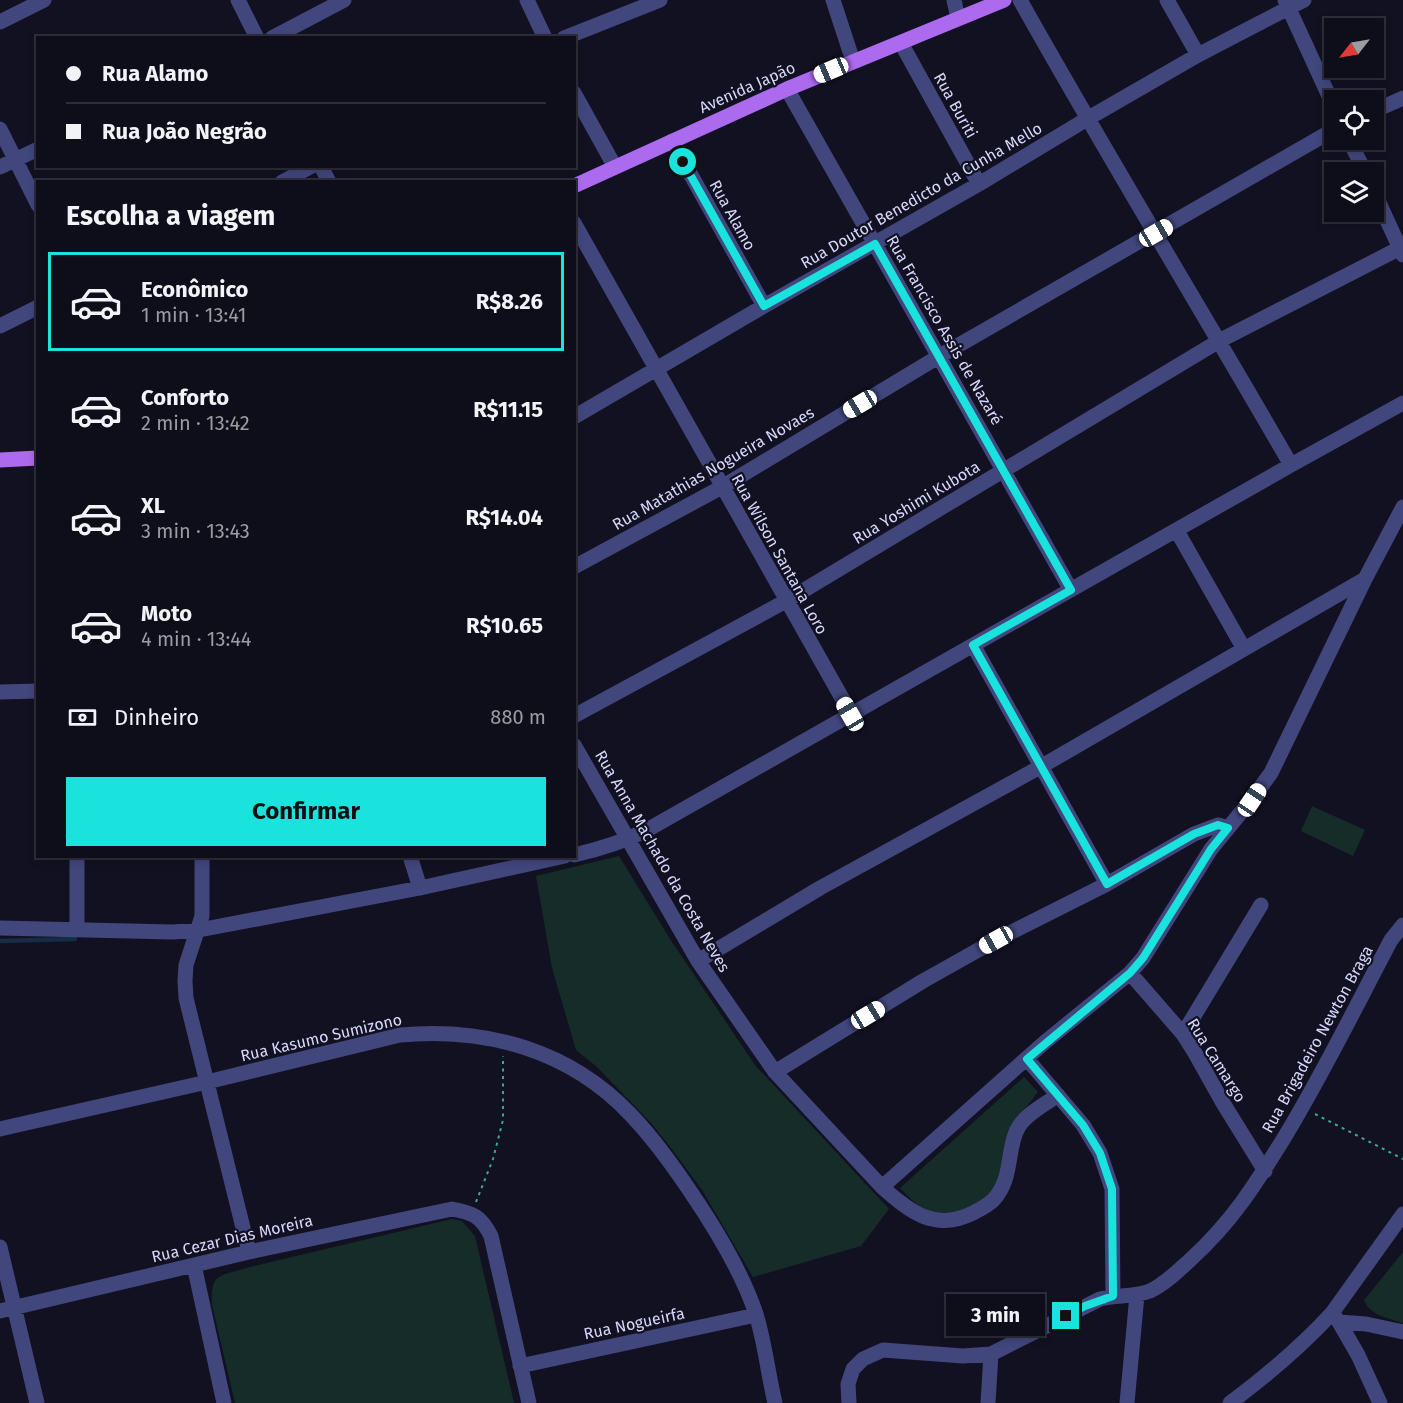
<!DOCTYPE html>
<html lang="pt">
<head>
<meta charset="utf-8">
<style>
	:root { --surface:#0e0d1a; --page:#1c1b27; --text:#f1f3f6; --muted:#9b9ca2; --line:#2e2d39; --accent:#1ae3de }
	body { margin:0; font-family:"Fira Sans",sans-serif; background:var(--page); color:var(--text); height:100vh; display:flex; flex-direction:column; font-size:22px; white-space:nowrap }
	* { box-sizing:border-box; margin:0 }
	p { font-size:20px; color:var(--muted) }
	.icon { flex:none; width:33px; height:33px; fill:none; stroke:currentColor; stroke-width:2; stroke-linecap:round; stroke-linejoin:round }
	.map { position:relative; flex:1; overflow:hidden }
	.drawer { position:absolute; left:36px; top:180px; width:540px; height:678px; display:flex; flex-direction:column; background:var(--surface); border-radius:0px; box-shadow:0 3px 9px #0003,0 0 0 2px var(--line) }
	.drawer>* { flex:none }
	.guide { position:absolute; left:36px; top:36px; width:540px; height:132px; border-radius:0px; box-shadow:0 3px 9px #0003,0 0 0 2px var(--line); display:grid; align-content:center; height:132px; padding:0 30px; background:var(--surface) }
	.needle { width:39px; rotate:239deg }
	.controls { position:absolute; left:1324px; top:18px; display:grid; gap:12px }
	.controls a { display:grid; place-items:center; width:60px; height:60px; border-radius:0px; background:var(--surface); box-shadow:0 3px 9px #0003,0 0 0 2px var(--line); font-size:30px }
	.end { position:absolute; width:27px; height:27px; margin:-14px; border:8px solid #1ae3de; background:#111; box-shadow:0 0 0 3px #111 }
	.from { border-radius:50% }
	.bubble { position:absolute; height:42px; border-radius:0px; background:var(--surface); box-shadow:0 3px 9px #0003,0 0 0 2px var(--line); font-size:20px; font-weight:700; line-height:42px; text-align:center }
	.car { position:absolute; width:18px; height:36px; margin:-18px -9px; border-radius:8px; box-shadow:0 0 4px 2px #0007; background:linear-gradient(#fff 24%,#345 0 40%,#fff 0 76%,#345 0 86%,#fff 0) }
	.guide b { display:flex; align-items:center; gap:21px; height:57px; font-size:22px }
	.guide b+b { border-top:2px solid var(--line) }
	.guide i { width:15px; height:15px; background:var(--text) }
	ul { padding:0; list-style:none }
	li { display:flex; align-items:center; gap:18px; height:99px; margin:0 12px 9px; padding:0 18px; border:3px solid transparent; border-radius:0px }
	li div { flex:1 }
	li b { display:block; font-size:22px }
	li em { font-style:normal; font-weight:700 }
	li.selected { border-color:var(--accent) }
	li>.icon { width:54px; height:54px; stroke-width:1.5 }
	h2 { padding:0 30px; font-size:27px; line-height:72px }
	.pay { display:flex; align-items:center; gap:15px; height:66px; padding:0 30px; font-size:22px }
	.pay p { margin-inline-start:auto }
	.action { display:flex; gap:12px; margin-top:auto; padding:12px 30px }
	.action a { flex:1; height:69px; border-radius:0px; background:var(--accent); color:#111; font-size:24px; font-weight:700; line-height:69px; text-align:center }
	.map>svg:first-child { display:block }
	.green { fill:#152c28 }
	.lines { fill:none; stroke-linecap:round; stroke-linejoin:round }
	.stream { stroke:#142c44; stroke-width:4.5 }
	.path { stroke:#3da994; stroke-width:2; stroke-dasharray:3 4.5; stroke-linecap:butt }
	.minor { stroke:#41467c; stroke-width:15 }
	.major { stroke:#ac6aee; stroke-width:15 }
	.route { stroke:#1ae3de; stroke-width:8 }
	.labels { text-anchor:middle; stroke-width:4.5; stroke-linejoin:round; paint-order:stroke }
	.street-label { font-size:16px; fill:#d7d7fa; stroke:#121122 }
</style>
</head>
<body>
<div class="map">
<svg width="1403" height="1403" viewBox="0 0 1403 1403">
	<rect width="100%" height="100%" fill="#121122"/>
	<path class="green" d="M1312,806L1365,830L1353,856L1301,831Z
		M619,856L670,939L755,1065L889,1209L861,1246L753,1277L702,1190L671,1148L651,1123L597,1067L576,1050L552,968L536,876Z
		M1024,1077L1038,1092L1012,1125L999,1182L993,1193L963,1212L927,1215L900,1188Z
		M452,1219L462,1221L475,1236L514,1403H235L212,1305C210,1273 220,1276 246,1268Z
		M1403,1252V1323C1389,1318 1370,1316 1364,1300Z"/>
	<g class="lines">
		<path class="stream" d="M0,941L75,939"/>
		<path class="path" d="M1315,1114L1403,1159
			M476,1202L493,1159L503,1120V1056"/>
		<path class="minor" d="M238,0L257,38
			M527,0L545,38
			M833,0L853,61
			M954,0L958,18
			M1020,0C1108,157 1201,309 1291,465
			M1167,0L1198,55
			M1285,0L1335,109
			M0,22L44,0
			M272,38L344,0
			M564,38L660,0
			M901,43L979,184
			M787,89L1071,590
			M574,93L615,167
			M1374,111L1403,98
			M0,129L38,205
			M1349,140L1365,172
			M672,141L764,306
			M321,166L329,182
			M0,167L38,149
			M282,182L312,166
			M1374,192L1403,255
			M574,223L851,714
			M0,326L38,307
			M574,417L764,306L979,184L1087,119L1198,55L1304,0
			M1177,531L1244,649
			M574,567L722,487L938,357L1335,129
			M973,645L1107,884
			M0,692L38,691
			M574,716L786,601L1219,341L1400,248
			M574,745L698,961L775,1072L882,1187C910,1212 935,1232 973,1213C981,1209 993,1203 998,1194C1011,1176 1008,1151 1016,1132C1022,1116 1044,1105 1058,1095
			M574,855C600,849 623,842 647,830L1291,465L1403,403
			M77,856V928
			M202,856V916L186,965L185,981L186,998L249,1252
			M410,856L420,888
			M0,928L173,932L199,930L420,888L565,856
			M698,961L820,888L1042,766L1365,579
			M1130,973L1183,1034L1195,1053L1223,1103L1265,1171
			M1183,1034L1261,905
			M1027,1059L1083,1125L1100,1153L1112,1189L1113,1296
			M775,1072L923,981L996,940L1107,884L1194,834L1218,825L1228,828
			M0,1129L207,1082L400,1035C486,1027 570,1050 631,1115C654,1139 674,1167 692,1194C717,1231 742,1272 756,1314C765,1343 768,1374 775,1403
			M882,1187L1045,1042L1130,973L1143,958L1211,849L1252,799L1271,773L1365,579L1403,507
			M0,1247L37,1403
			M194,1265L224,1403
			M0,1311L249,1252L452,1209C473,1213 481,1216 491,1236L529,1403
			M1336,1318L1339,1322L1366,1324L1403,1332
			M1339,1322L1358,1355L1380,1403
			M520,1366L756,1315
			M849,1403L848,1384L853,1369L863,1359L883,1350L963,1356L991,1354L1100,1299C1117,1295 1134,1297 1150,1291C1165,1284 1178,1271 1190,1260C1232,1222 1255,1185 1284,1138C1323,1074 1356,1006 1391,940L1403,925
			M988,1403L991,1354
			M1127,1403L1137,1295
			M1230,1403C1266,1376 1301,1347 1332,1313L1403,1214"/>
		<path class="major" d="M574,186L787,89L1004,0
			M0,460L38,458"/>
	</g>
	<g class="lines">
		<path class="route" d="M683,162L764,306L875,244L1071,590L973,645L1107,884L1194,834L1218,825L1228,828L1211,849L1143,958L1130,973L1027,1059L1083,1125L1100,1153L1112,1189L1113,1296L1085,1306L1066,1316"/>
	</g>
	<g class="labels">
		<g class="street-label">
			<text transform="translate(747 87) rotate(-24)" y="6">Avenida Japão</text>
			<text transform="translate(956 105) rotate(61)" y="6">Rua Buriti</text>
			<text transform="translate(921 195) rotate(-30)" y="6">Rua Doutor Benedicto da Cunha Mello</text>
			<text transform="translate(733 215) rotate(61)" y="6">Rua Alamo</text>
			<text transform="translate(945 330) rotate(60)" y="6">Rua Francisco Assis de Nazaré</text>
			<text transform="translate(713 468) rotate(-30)" y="6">Rua Matathias Nogueira Novaes</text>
			<text transform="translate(916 502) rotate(-31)" y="6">Rua Yoshimi Kubota</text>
			<text transform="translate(780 554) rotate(61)" y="6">Rua Wilson Santana Loro</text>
			<text transform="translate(663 861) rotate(60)" y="6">Rua Anna Machado da Costa Neves</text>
			<text transform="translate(321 1037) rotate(-13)" y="6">Rua Kasumo Sumizono</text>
			<text transform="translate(1317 1039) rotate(-61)" y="6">Rua Brigadeiro Newton Braga</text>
			<text transform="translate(1217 1060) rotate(58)" y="6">Rua Camargo</text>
			<text transform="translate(232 1238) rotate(-13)" y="6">Rua Cezar Dias Moreira</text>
			<text transform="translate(634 1323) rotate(-12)" y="6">Rua Nogueirfa</text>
		</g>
	</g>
</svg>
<div class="controls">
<a><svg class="needle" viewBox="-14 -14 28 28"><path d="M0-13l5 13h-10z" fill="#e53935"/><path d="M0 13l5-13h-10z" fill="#9b9ca2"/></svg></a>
<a><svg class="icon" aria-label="locate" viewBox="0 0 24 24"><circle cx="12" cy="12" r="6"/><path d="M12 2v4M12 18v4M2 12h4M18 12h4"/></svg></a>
<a><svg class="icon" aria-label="layers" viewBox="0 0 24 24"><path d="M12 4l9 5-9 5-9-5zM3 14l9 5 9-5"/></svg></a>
</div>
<i class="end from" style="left:683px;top:162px"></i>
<i class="end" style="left:1066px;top:1316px"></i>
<div class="bubble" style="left:946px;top:1294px;width:99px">3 min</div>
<i class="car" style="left:831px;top:70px;rotate:247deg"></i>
<i class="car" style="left:1156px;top:233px;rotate:60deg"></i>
<i class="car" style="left:860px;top:404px;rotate:239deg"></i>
<i class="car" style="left:850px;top:714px;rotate:330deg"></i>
<i class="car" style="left:1252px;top:800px;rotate:34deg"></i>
<i class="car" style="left:996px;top:940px;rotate:241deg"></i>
<i class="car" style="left:868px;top:1015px;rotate:59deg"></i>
<div class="guide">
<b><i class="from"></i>Rua Alamo</b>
<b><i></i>Rua João Negrão</b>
</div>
<section class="drawer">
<h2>Escolha a viagem</h2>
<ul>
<li class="selected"><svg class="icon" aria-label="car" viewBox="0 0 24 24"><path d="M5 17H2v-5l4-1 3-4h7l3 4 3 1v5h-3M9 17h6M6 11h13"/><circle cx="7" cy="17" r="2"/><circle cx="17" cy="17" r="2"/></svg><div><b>Econômico</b><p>1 min · 13:41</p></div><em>R$8.26</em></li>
<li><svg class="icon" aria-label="car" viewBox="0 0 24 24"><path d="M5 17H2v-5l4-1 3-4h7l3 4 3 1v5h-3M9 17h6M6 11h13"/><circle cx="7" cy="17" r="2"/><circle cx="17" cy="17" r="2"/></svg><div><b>Conforto</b><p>2 min · 13:42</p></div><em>R$11.15</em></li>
<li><svg class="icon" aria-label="car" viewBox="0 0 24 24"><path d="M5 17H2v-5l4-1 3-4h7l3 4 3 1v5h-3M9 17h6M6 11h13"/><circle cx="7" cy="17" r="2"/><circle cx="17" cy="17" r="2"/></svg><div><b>XL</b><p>3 min · 13:43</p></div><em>R$14.04</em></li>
<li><svg class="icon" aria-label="car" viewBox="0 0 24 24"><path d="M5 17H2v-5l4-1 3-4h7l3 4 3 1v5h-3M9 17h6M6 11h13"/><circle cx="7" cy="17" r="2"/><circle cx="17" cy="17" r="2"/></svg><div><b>Moto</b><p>4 min · 13:44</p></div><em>R$10.65</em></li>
</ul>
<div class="pay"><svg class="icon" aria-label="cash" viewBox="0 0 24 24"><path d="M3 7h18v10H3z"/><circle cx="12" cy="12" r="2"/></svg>Dinheiro<p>880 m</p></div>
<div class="action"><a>Confirmar</a></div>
</section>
</div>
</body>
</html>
